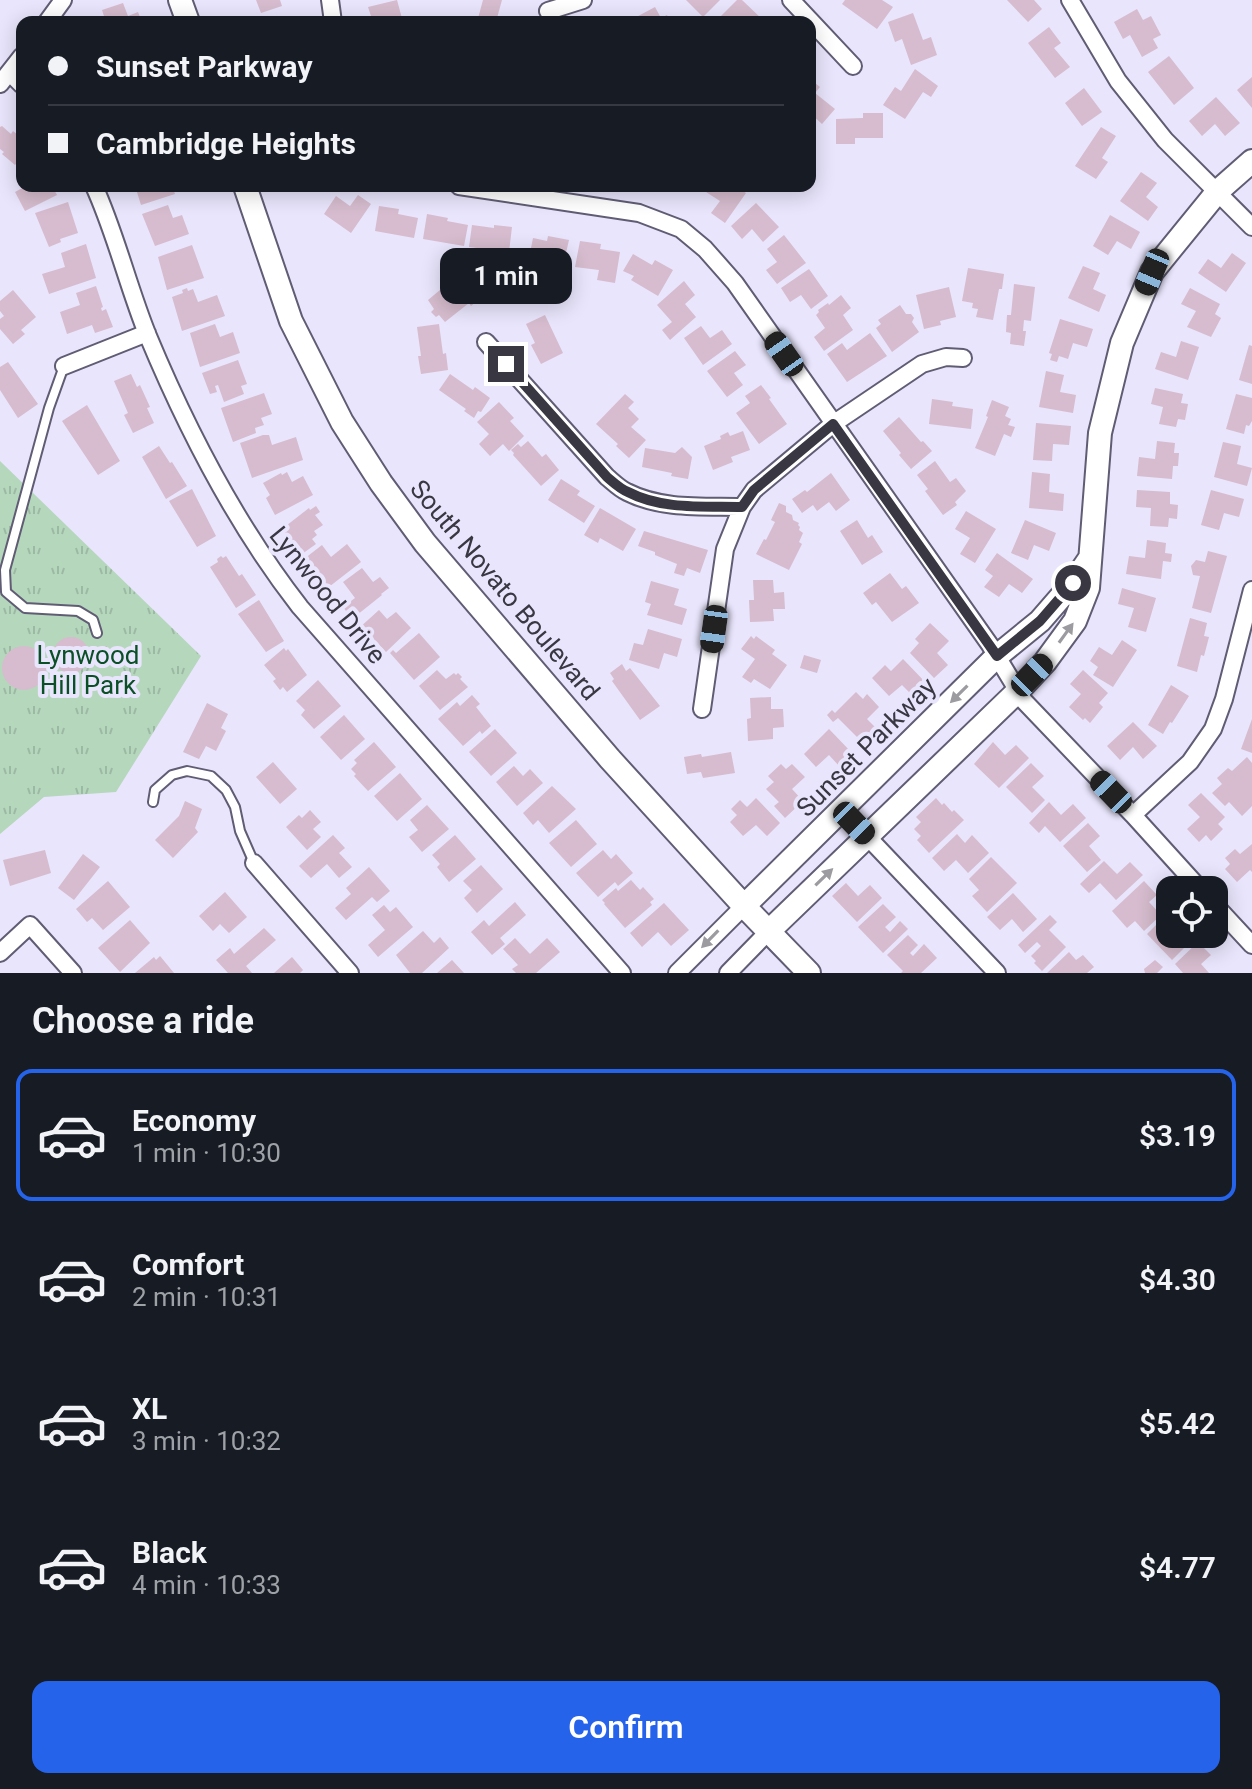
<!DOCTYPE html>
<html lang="en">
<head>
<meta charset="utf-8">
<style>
	:root { --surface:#171b24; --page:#20242c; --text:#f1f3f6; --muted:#9ea1a6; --line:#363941; --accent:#2563eb }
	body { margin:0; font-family:Roboto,sans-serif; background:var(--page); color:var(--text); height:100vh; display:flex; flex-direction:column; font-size:30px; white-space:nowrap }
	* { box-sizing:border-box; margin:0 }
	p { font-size:26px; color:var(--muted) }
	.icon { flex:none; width:44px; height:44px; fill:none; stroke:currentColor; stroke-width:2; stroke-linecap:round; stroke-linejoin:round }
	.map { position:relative; height:973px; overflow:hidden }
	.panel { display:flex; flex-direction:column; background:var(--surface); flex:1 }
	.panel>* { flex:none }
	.banner { position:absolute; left:16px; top:16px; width:800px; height:176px; border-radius:16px; box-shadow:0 4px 20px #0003; display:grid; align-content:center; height:176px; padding:0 32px; background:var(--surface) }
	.controls { position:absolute; left:1156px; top:876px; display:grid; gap:16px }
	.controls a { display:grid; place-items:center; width:72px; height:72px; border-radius:16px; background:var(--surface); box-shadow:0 4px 20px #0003; font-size:40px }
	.end { position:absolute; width:36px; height:36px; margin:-18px; border:10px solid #383742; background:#fff; box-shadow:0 0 0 4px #fff }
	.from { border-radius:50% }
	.bubble { position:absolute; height:56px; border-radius:16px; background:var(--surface); box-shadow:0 4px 20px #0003; font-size:26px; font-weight:600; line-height:56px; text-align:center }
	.car { position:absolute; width:24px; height:48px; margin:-24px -12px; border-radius:10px; box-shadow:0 0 6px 2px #0007; background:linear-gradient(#222 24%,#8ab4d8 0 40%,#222 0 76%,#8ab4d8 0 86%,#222 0) }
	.banner b { display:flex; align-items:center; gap:28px; height:76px; font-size:30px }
	.banner b+b { border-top:2px solid var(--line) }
	.banner i { width:20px; height:20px; background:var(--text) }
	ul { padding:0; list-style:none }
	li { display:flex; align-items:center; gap:24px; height:132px; margin:0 16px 12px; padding:0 16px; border:4px solid transparent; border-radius:16px }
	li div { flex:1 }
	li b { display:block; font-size:30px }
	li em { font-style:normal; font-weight:600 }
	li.on { border-color:var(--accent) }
	li>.icon { width:72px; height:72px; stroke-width:1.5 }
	h2 { padding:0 32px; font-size:36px; line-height:96px }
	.button { display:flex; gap:16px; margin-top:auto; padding:16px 32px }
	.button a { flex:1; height:92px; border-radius:16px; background:var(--accent); color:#fff; font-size:32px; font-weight:600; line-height:92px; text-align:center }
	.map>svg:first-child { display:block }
	.park { fill:url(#park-tufts) }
	.building { fill:#d6bcce }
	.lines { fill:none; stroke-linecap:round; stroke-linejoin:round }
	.service-casing { stroke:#605c74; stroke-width:12 }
	.minor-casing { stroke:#605c74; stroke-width:20 }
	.secondary-casing { stroke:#605c74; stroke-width:26 }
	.service { stroke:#fff; stroke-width:8 }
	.minor { stroke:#fff; stroke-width:16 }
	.secondary { stroke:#fff; stroke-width:22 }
	.oneway { fill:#9c9ba0 }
	.route { stroke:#383742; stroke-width:10 }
	.labels { text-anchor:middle; stroke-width:8; stroke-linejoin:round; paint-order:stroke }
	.street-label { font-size:26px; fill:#383742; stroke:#e9e5fc }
	.park-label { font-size:26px; fill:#0a4f26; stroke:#e9e5fc }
</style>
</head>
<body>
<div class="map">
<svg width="1252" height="973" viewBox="0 0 1252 973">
	<defs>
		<pattern id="park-tufts" width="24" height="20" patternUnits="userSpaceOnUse" patternTransform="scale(2)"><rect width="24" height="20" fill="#b5d7bc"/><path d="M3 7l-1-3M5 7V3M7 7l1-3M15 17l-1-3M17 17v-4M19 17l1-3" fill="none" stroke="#9cb9a3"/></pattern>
	</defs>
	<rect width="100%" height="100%" fill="#e9e5fc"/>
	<path class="park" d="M0,461L201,656L116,792L44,797L0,834Z"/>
	<path class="building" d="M256,0H280L282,6L261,13Z
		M397,0L403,22H373L368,7Z
		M483,0H502L497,18L508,22H477Z
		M686,0H720L703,17Z
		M737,0H742L765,22H727L721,16Z
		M845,0H882L893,7L877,29L842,4Z
		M1007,0H1034L1042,9L1028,22Z
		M123,3L128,16L138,12L142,22H106L102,10Z
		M655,7L661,18L667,15L670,22H627Z
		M1137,9L1143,20L1151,16L1161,35L1153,39L1158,48L1142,57L1130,35L1123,39L1114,22Z
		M913,13L923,40L931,37L937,55L911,65L902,39L895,42L888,22Z
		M1049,27L1061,43L1054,48L1070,67L1055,78L1028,43Z
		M1169,56L1194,88L1174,105L1148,72Z
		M915,69L938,86L931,97L923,92L905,119L883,105L895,87L901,91Z
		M1252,77V108L1237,90Z
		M810,79L820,87L815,93L835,109L822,124L810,113Z
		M1084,88L1102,112L1082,126L1065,103Z
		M1216,97L1240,123L1225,136L1215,124L1202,136L1189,121Z
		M863,113H883V138H855V144H836V119L863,118Z
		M2,126L11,134L13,131L18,135L20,133L22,135V157L15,165L2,154L4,152L0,149V127Z
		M1101,127L1116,136L1102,158L1108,162L1096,179L1075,166Z
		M1141,172L1157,183L1146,197L1158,207L1148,221L1120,201Z
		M26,186H52L57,195L25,211L15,192Z
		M133,186H172L175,194L141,205L136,189H134Z
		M710,186H735L746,193L725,223L711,213L720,201L706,192Z
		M358,195L371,204L351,233L324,214L336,196L350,206Z
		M68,202L78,233L60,239L61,242L49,247L35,213Z
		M756,203L779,227L763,242L752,229L742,239L731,226Z
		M168,205L173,218L182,215L189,234L155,246L142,214Z
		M379,206L399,209L398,214L418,218L414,238L375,231Z
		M427,214L448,218L447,221L468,225L464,246L423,239Z
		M1110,215L1140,232L1131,249L1117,241L1108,255L1093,246Z
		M472,225L494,228V225L512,227L509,252L469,247Z
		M784,235L806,263L777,284L766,270L777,262L767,249Z
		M548,236L569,240L563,266L529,258L533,238L547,241Z
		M580,241L601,244L600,249L620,252L615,283L597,280L599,270L575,267Z
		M86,244L96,278L49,294L42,274L65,267L61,253Z
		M192,245L204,278L167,290L158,257Z
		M1232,253L1246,263L1226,292L1198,273L1208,259L1221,268Z
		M633,254L652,265L655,260L673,270L658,296L631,280L634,276L623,271Z
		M1083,266L1100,273L1093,289L1106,295L1099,312L1068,298Z
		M968,268L1004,274L1002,289H999L993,320L976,317L978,309L972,308L973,303L962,301Z
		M809,269L828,296L811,309L801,295L790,302L781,288Z
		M466,279L470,284L473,281L484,295L471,306L469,303L445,322L439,315L436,317L431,312L434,309L428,300L452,280L457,286Z
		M684,281L695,295L685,304L696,317L670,340L662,330L672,322L657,305Z
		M1014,284L1035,287L1031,321L1024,320L1023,331H1026L1024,346L1010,344L1011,333L1006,332L1007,315H1011Z
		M96,286L103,307L101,308L102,311L106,309L113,327L95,333L92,325L67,334L60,312L80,305L76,293Z
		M949,287L956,317L940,321L941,325L924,329L916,295Z
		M187,288L188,291L193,289L198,302L217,295L225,316L182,331L172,297L183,293L182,290Z
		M1190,288L1220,304L1215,314L1221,318L1211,337L1187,327L1196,311L1181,304Z
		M13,290L36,317L21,330L25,334L13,344L0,329V319L4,316L0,311V301Z
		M841,295L851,308L843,315L853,330L824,351L814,337L825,328L816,315L819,312L818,310L828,303L829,305Z
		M900,305L906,314H911L914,318L912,322L919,332L892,352L876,328L881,324L878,320Z
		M545,315L563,353L541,364L531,345L535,343L526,324Z
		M1060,319L1093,329L1087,347L1073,343L1068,359L1059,356L1057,362L1050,360L1052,354L1049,353Z
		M215,324L220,337L233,332L240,353L200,367L190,333Z
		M439,324L443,354L446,353L448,370L421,374L418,356H421L417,327Z
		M701,326L710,338L722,330L732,344L703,365L684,338Z
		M870,333L887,356L847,382L827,354L842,343L847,350Z
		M1181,341L1199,347L1188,380L1155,369L1161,352L1176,357Z
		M1249,345L1252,346V384L1239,380Z
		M735,351L746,365L734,373L743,385L727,397L707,371Z
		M238,360L247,384L241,386L244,394L224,402L218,385L215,386L217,392L210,394L202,373Z
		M8,362L38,404L18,418L0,390V367Z
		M1046,371L1064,375L1060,392L1076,395L1073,413L1039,407Z
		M131,374L137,387L140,385L150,407L147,408L154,423L133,433L124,415L128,413L114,381Z
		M450,374L473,390L475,387L490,398L481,412L478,411L474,418L464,411L466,409L439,390Z
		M761,385L771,398L769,399L787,424L759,444L736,413L750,403L745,396Z
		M1155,388L1183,394L1181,403L1188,404L1185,420L1178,419L1176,427L1159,424L1163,407L1151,404Z
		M264,393L272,414L261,418L264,425L255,428L256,433L233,442L221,408Z
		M625,394L634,402L628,408L639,419L631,427L646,440L629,458L616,446L618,444L596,424Z
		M1236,394L1252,398V421L1249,426L1246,425L1244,434L1226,429Z
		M932,399L953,402L952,406L973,409L971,429L929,424Z
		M992,400L1009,407L1005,416L1011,419L1008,425L1015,427L1011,437L1004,434L995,456L975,448L988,417L986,416Z
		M499,402L514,418L510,421L524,436L509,451L503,444L490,456L479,444L489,434L477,422Z
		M87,405L120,461L98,475L62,421Z
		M899,417L921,442L923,441L932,451L911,469L899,455L901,453L883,431Z
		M1036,423L1071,426L1069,445L1053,444L1052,461L1033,460Z
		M743,431L750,450L731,457L733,462L713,470L704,446L721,439L720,436L728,432L730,436Z
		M263,435H269L272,445L296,437L303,460L252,478L240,443Z
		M528,441L542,457L546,454L559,470L541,486L513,455L514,453L511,450L518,444L521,447Z
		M1157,441L1175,443L1174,453H1179L1178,466H1173L1172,479L1137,476L1139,457L1155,459Z
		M1223,442L1241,446L1237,464L1252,468L1247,486L1214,477Z
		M159,446L170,463L172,462L187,486L166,499L142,457Z
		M682,447L692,457L688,479L671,476L672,473L642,467L645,448L675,453Z
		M935,461L950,482L956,478L966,491L955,502L957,505L943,515L925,491L928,489L917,475Z
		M287,472L292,482L303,476L313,495L275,515L266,498L270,495L263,483L281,473L282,475Z
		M1032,472L1050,474L1049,492L1064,494L1063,511L1029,508Z
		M831,473L850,500L836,511L829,502L817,511L813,505L802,513L792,499L805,490L807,492Z
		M561,479L580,491L577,495L595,506L584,523L548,500Z
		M192,489L216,536L197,547L169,501Z
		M1137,490L1170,492V504L1178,505L1177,519L1169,518L1168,527L1150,526L1151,508L1136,507Z
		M1211,490L1244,499L1239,517L1224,513L1219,530L1201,525Z
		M779,503L786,506V512L792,515L793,520L799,523L798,525L800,527L799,530L803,533L799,542L802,544L789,570L756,554L764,539L766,540L775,522L771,520Z
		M316,506L320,512L315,515L323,525L314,531L317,535L312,539L316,544L302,554L282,529L309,508L310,510Z
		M600,508L636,529L623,551L600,538L598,543L584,535Z
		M966,511L996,529L975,563L960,554L970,538L955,529Z
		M857,520L868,538L872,535L883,552L862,565L840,531Z
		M1025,520L1056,533L1049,551L1034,545L1028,560L1011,553Z
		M644,531L708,550L700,573L687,568L684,576L674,573L677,564L655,555V552L638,546Z
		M1147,540L1166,543L1165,553L1172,554L1171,562L1163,561L1161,579L1126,574L1129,556L1145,558Z
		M347,544L361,562L325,590L304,559L322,545L331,557Z
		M1208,551L1227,556L1211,613L1192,608L1200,576L1193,575L1191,566L1196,560L1205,562Z
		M997,553L1033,579L1022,593L1009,584L999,597L984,587L993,576L985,570Z
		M221,556L223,558L226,556L239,576L242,574L256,595L236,608L210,567L218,562L217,559Z
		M362,568L373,582L380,577L389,588L381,594L382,595L352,619L343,607L355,598L343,582Z
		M890,573L902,589L906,586L919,603L892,622L876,602L872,605L863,593Z
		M753,580H773L774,593L784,592L785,609H773L774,621L750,622L749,600H754Z
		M651,581L679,589L674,605L687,609L682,625L647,615L651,604L645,602Z
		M1122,588L1156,598L1146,632L1128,627L1134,608L1118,604Z
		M259,600L284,641L266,652L238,614Z
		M379,610L387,619L396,612L411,628L386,652L373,638L369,641L358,629Z
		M1190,618L1207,623L1204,636L1209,637L1204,656L1201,655L1197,672L1177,666Z
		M930,623L949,641L937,653L948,665L934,678L910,653L919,643L915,639Z
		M648,629L682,639L677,657L664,653L659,669L629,660L634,643L643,645Z
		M419,633L440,657L414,680L390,653L393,650L396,653Z
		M751,636L754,639L756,636L775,650L772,654L787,665L770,689L754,679L751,683L742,677L755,659L741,649Z
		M53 655a18 18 0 1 1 36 0a18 18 0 1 1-36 0Z
		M1122,640L1137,650L1113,687L1093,675L1098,667L1090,661L1099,647L1112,655Z
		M2 668a22 22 0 1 1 44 0a22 22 0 1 1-44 0Z
		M284,648L286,651L288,649L307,675L287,692L283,687L280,690L273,681L276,679L264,665Z
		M804,655L821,660L817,673L800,668Z
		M903,659L927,684L914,697L902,685L889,696L872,678L885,665L891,671Z
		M622,664L626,671L630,668L660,706L640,720L612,681L614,679L610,673Z
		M437,670L446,679L454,673L456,675L458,673L462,677L460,679L468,687L440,710L419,686Z
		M1083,670L1108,693L1099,703L1103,707L1090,723L1085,718L1083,720L1069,707L1081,694L1070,684Z
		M318,680L341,706L314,729L301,715L305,710L296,701Z
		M1171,685L1189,696L1172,723L1170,722L1163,734L1148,725Z
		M856,692L863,699L867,694L879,707L867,719L878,730L864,744L838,718L833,722L827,715L832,710L835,713Z
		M472,695L480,704L476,707L491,726L482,734L480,731L463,746L438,719L457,702L460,706Z
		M771,697V709H783L784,727L773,728V739L748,741L747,719L751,718L750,698Z
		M207,703L228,714L221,728L226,731L216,751L206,746L199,759L183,752Z
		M344,715L365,739L341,760L320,737Z
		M1252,719V753L1241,749Z
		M1133,722L1157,746L1143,759L1133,747L1120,760L1107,746Z
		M495,729L517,753L491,776L469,752Z
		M829,729L853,754L840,767L829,755L816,767L804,754Z
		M374,742L396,767L368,791L354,776L356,774L351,769L357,763L354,760Z
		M993,742L1005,755L1016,745L1029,758L999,788L974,764Z
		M731,752L735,773L703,778L701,772L687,774L684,757L701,754L702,757Z
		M1247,757L1252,763V806L1242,816L1229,802L1225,806L1212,793L1222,784L1217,778L1228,768L1232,771Z
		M273,762L297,789L280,804L256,777Z
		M1031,763L1044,776L1032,787L1045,800L1032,813L1006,787Z
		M781,764L786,769L792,764L805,777L792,789L803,801L785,818L774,806L779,802L766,789L774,782L768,776Z
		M514,766L523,776L530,769L543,783L517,806L496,782Z
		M400,773L422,799L397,821L374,796Z
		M552,786L576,809L549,833L538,820L533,825L523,813Z
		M1201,793L1225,817L1218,824L1223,829L1211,841L1206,835L1199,842L1187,829L1200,817L1188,805Z
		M756,798L780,823L767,836L756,825L743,836L730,822L737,815L731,809L740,800L747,807Z
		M936,798L942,805L944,803L952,812L954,810L964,820L929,853L917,840L921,836L914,829L921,822L916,817Z
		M185,801L202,809L195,828L198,832L173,858L155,840L179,816Z
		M1049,802L1061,815L1073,804L1086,818L1060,842L1045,826L1039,833L1029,823Z
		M427,805L449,829L422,852L409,837L418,830L410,820Z
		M310,810L321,822L313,829L321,837L307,850L286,827L299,815L302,818Z
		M576,820L597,844L571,867L549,843Z
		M1088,823L1100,836L1089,846L1101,860L1087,872L1063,846Z
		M957,834L965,843L972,835L989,853L968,873L956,860L944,871L932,858Z
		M333,835L345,848L339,853L352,867L339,878L327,864L311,878L299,866Z
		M455,835L476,859L449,882L437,867L440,864L432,855Z
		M1252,844V872L1250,870L1237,882L1225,869L1230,864L1225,858L1235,849L1240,854Z
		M45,850L51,873L10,886L3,860Z
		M603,850L611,859L616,854L633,873L618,886L615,882L598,897L576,873Z
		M83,854L100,867L74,900L58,888Z
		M991,857L1017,883L987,912L972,896L979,890L969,879Z
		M1104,861L1117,874L1130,862L1143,875L1116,900L1100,883L1089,893L1080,884Z
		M481,865L503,889L477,913L464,898L472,890L463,881Z
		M369,867L390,891L377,902L372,897L346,920L335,908L351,894L346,888Z
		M631,880L640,890L643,887L654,899L650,902L652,905L625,928L604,904L605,903L602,900L616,888L618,891Z
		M108,881L130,907L103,930L92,918L87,922L76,909Z
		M1144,881L1157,895L1149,902L1161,915L1144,931L1135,921L1127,928L1112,911Z
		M846,883L858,896L870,885L882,898L857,922L832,896Z
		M225,892L247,917L229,933L220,924L213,931L199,916Z
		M1013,893L1037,919L1023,932L1012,919L1000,930L987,917Z
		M515,902L526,915L500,938L505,944L492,955L471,932L484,920L489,926Z
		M664,903L689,930L671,946L658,932L642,947L630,933Z
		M883,904L896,917L885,927L890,932L900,921L908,929L883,953L858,927Z
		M384,905L390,912L396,907L413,927L378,957L368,945L385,930L372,915Z
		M1050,915L1057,922L1049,930L1066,947L1042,971L1034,963L1036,961L1031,956L1041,946L1037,942L1025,953L1018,945Z
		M130,920L150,943L120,972L98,948Z
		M1161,920L1170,929V934H1196L1198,936L1195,938L1197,940L1190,948L1187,945L1172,960L1147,934Z
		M264,928L276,940L246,966L252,973H228L216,960L230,948L234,954Z
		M423,931L434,943L440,937L449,948L422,973H410L396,955Z
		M908,935L918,945L910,953L913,956L924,944L937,958L921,973H901L903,971L887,955Z
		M515,938L530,954L547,938L560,952L536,973H516L512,969L518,965L503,949Z
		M1198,942L1211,955L1201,964L1209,973H1183L1175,964Z
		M1069,952L1076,960L1083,955L1094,967L1087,973H1047Z
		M160,956L174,973H135L154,957L156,960Z
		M292,957L303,970L300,973H274Z
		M452,960L464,973H437Z
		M1155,960L1163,967L1157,973H1145L1144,969Z"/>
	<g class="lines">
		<g class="service-casing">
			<path id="service" d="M64,366L49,408L5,570L6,592L25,608L78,611L93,620L97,633
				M153,802L155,790L172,775L187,771L211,776L226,790L235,807L240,831L254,863"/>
		</g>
		<g class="minor-casing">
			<path id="minor" d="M330,0L333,22
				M791,0L853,66
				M1070,0L1118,81L1165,140L1252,227
				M548,11L583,0
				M47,22L63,0
				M10,73L22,85
				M0,84L22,56
				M94,186C116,234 128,287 148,336C188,432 236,525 300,607L622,973
				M459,186L639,213L681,229L705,249L735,283L990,645L1024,701L1133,815L1201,890
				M486,342L607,477C613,482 620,489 627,492C662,510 705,506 742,507
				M64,366L147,333
				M702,709L725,549L742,507L754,490L833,424L922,364L946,357L963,358
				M842,810L997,973
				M1133,815L1190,762L1213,729L1224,699L1252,590
				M254,863L350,973
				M1214,904L1252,945
				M0,953L30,925L73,973
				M677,973L744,906
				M728,973L768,932"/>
		</g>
		<g class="secondary-casing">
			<path id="secondary" d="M180,0L188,22
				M245,186L291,321L342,422L381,483L425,543L610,759L744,906L809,973
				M744,906L997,656L1040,621L1073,583L1090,558
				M768,932L1018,691L1045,662L1075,621L1088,588L1100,433L1122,343L1152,272L1218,191L1252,161"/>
		</g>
		<use href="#service" class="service"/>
		<use href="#minor" class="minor"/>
		<use href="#secondary" class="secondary"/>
	</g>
	<defs><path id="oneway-solid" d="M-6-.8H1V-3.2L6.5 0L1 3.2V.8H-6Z" transform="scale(2)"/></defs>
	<g class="oneway">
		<use href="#oneway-solid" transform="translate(1066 633) rotate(-54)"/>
		<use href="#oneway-solid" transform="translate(959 694) rotate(135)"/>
		<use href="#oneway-solid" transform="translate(824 877) rotate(-44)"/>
		<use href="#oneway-solid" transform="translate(710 939) rotate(134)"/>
	</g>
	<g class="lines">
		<path class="route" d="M506,364L607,477C613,482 620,489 628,492C662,510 705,506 742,507L754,490L833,424L997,656L1040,621L1073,583"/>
	</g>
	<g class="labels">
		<g class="street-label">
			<text transform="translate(505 590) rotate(50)" y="9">South Novato Boulevard</text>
			<text transform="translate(328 595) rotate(51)" y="9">Lynwood Drive</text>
			<text transform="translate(866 747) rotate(-45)" y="9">Sunset Parkway</text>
		</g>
		<g class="park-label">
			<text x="88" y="664">Lynwood<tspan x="88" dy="30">Hill Park</tspan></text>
		</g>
	</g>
</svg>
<div class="controls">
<a><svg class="icon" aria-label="locate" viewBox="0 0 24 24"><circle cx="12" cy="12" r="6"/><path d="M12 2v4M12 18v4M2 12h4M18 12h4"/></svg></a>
</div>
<i class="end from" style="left:1073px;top:583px"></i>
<i class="end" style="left:506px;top:364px"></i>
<div class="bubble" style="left:440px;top:248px;width:132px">1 min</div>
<i class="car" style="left:1152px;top:272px;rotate:203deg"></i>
<i class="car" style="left:784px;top:354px;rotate:325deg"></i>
<i class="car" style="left:714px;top:629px;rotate:188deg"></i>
<i class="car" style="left:1032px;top:675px;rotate:44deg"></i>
<i class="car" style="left:1111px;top:792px;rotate:316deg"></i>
<i class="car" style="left:854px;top:823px;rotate:136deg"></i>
<div class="banner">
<b><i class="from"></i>Sunset Parkway</b>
<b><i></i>Cambridge Heights</b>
</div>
</div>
<section class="panel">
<h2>Choose a ride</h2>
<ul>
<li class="on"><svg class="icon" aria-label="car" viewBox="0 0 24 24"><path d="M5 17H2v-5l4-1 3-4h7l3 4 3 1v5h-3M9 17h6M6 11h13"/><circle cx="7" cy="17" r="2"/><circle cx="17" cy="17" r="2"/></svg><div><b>Economy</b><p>1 min · 10:30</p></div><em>$3.19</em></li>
<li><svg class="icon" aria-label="car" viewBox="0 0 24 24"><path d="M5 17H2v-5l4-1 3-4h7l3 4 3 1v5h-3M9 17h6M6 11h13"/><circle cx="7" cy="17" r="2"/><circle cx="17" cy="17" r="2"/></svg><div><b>Comfort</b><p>2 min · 10:31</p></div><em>$4.30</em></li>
<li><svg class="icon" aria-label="car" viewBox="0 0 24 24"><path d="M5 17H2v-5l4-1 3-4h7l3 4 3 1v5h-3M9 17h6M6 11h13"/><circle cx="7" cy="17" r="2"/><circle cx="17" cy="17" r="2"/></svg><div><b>XL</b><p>3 min · 10:32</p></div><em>$5.42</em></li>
<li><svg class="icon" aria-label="car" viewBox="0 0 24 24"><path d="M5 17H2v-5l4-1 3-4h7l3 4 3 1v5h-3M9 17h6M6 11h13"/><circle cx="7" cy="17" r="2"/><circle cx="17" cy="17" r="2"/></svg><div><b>Black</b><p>4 min · 10:33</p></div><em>$4.77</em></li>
</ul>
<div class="button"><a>Confirm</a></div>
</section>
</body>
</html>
